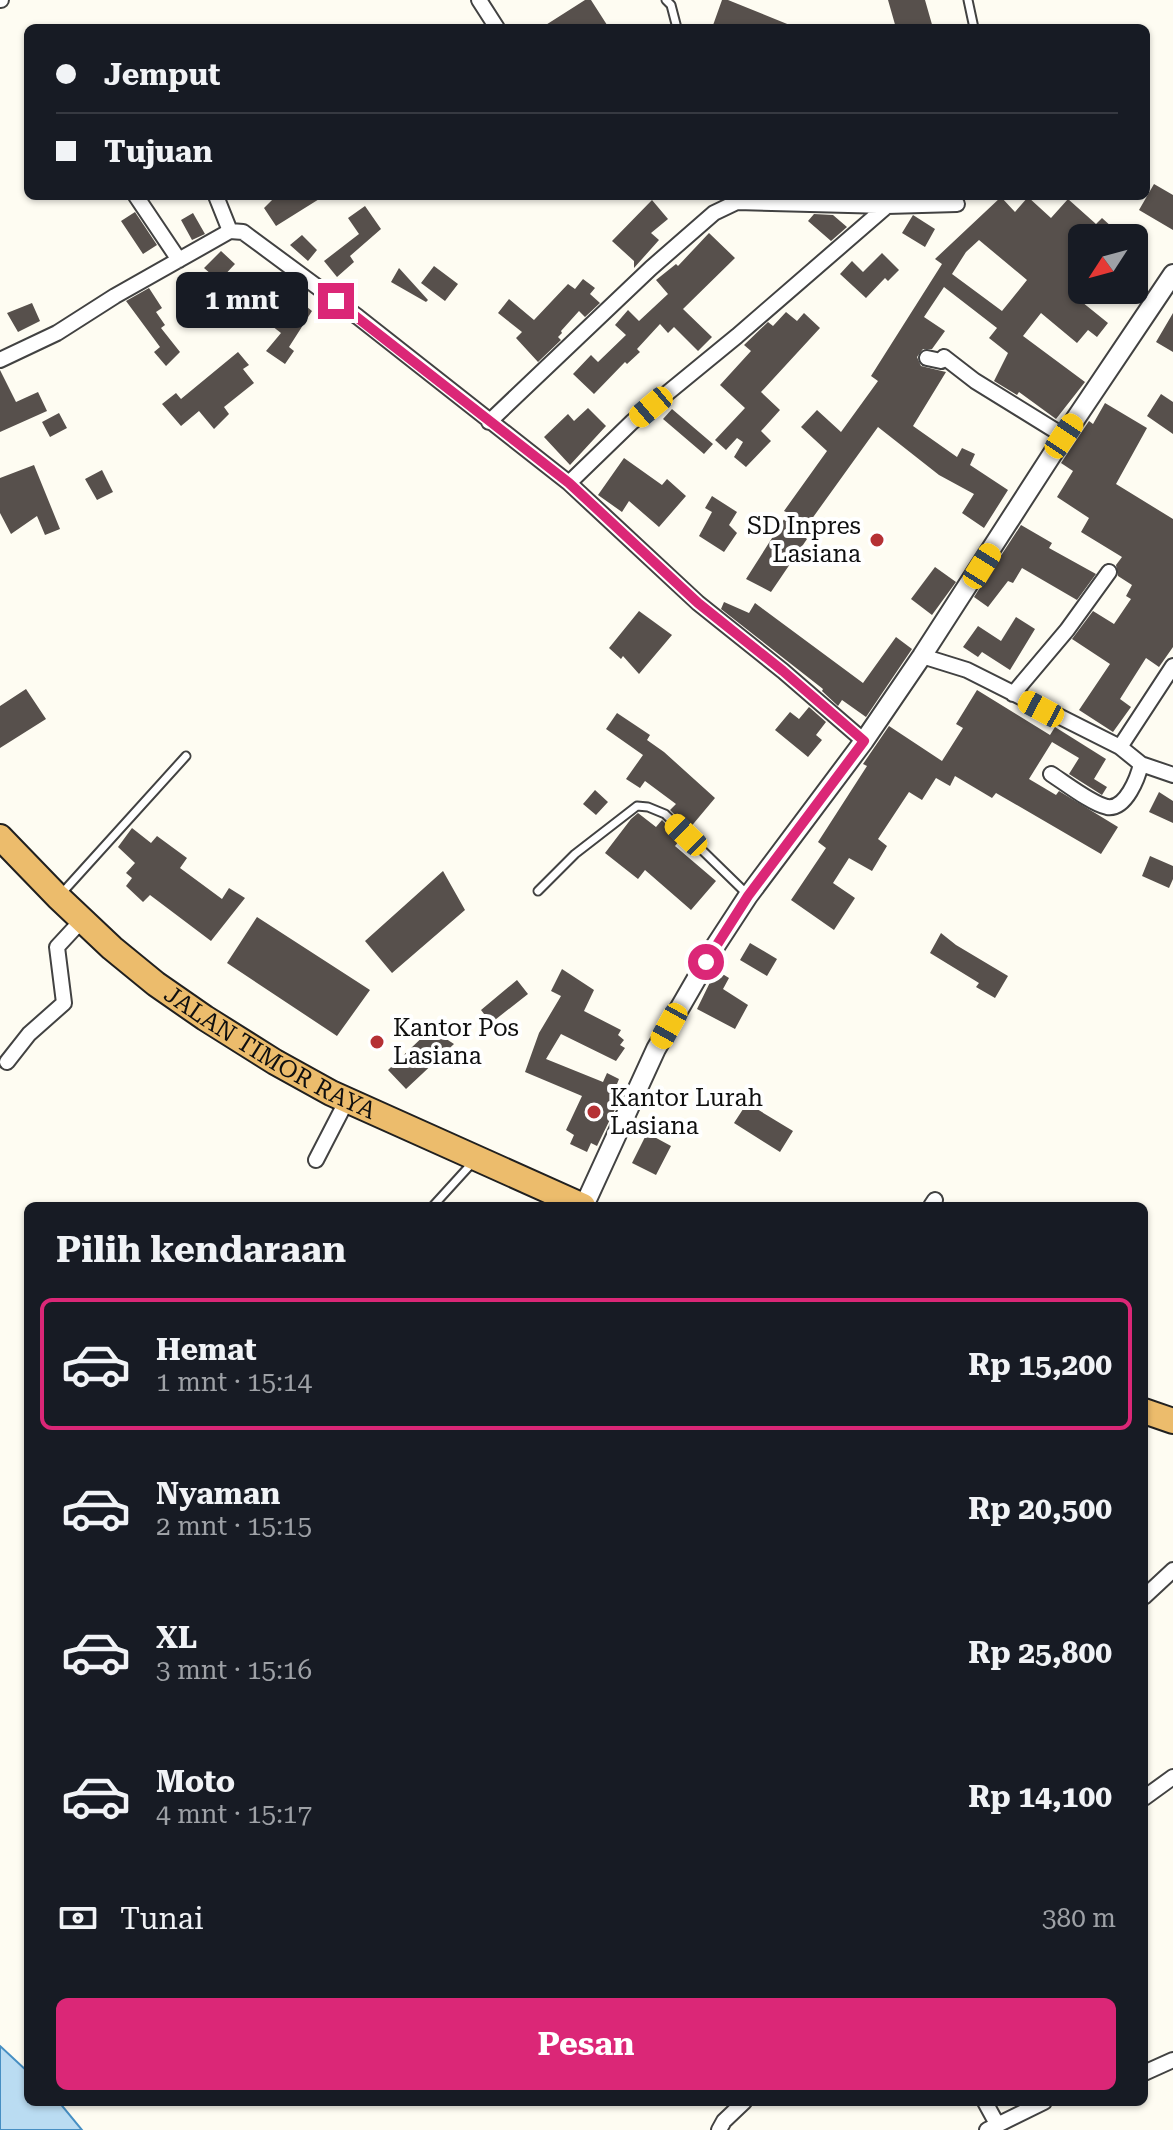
<!DOCTYPE html>
<html lang="id">
<head>
<meta charset="utf-8">
<style>
	:root { --surface:#171b24; --page:#242831; --text:#f1f3f6; --muted:#9ea1a6; --line:#363941; --accent:#db2777 }
	body { margin:0; font-family:"Roboto Serif",serif; background:var(--page); color:var(--text); height:100vh; display:flex; flex-direction:column; font-size:30px; white-space:nowrap }
	* { box-sizing:border-box; margin:0 }
	p { font-size:26px; color:var(--muted) }
	.icon { flex:none; width:44px; height:44px; fill:none; stroke:currentColor; stroke-width:2; stroke-linecap:round; stroke-linejoin:round }
	.map { position:relative; flex:1; overflow:hidden }
	.panel { position:absolute; left:24px; top:1202px; width:1124px; height:904px; display:flex; flex-direction:column; background:var(--surface); border-radius:12px; box-shadow:0 2px 6px #0004 }
	.panel>* { flex:none }
	.guide { position:absolute; left:24px; top:24px; width:1126px; height:176px; border-radius:12px; box-shadow:0 2px 6px #0004; display:grid; align-content:center; height:176px; padding:0 32px; background:var(--surface) }
	.needle { width:52px; rotate:234deg }
	.tools { position:absolute; left:1068px; top:224px; display:grid; gap:16px }
	.tools a { display:grid; place-items:center; width:80px; height:80px; border-radius:12px; background:var(--surface); box-shadow:0 2px 6px #0004; font-size:40px }
	.end { position:absolute; width:36px; height:36px; margin:-18px; border:10px solid #db2777; background:#fff; box-shadow:0 0 0 4px #fff }
	.from { border-radius:50% }
	.bubble { position:absolute; height:56px; border-radius:12px; background:var(--surface); box-shadow:0 2px 6px #0004; font-size:26px; font-weight:700; line-height:56px; text-align:center }
	.car { position:absolute; width:24px; height:48px; margin:-24px -12px; border-radius:10px; box-shadow:0 0 6px 2px #0007; background:linear-gradient(#f5c518 24%,#345 0 40%,#f5c518 0 76%,#345 0 86%,#f5c518 0) }
	.guide b { display:flex; align-items:center; gap:28px; height:76px; font-size:30px }
	.guide b+b { border-top:2px solid var(--line) }
	.guide i { width:20px; height:20px; background:var(--text) }
	ul { padding:0; list-style:none }
	li { display:flex; align-items:center; gap:24px; height:132px; margin:0 16px 12px; padding:0 16px; border:4px solid transparent; border-radius:12px }
	li div { flex:1 }
	li b { display:block; font-size:30px }
	li em { font-style:normal; font-weight:700 }
	li.on { border-color:var(--accent) }
	li>.icon { width:72px; height:72px; stroke-width:1.5 }
	h2 { padding:0 32px; font-size:36px; line-height:96px }
	.pay { display:flex; align-items:center; gap:20px; height:88px; padding:0 32px; font-size:30px }
	.pay p { margin-inline-start:auto }
	.primary-button { display:flex; gap:16px; margin-top:auto; padding:16px 32px }
	.primary-button a { flex:1; height:92px; border-radius:12px; background:var(--accent); color:#fff; font-size:32px; font-weight:700; line-height:92px; text-align:center }
	.map>svg:first-child { display:block }
	.water { fill:#badcf2; stroke:#478fc3; stroke-width:2 }
	.building { fill:#57504c; fill-rule:evenodd }
	.lines { fill:none; stroke-linecap:round; stroke-linejoin:round }
	.service-casing { stroke:#424242; stroke-width:11 }
	.minor-casing { stroke:#424242; stroke-width:18 }
	.tertiary-casing { stroke:#424242; stroke-width:22 }
	.trunk-casing { stroke:#202020; stroke-width:28 }
	.service { stroke:#fff; stroke-width:7 }
	.minor { stroke:#fff; stroke-width:14 }
	.tertiary { stroke:#fff; stroke-width:18 }
	.trunk { stroke:#ecbc6c; stroke-width:24 }
	.route { stroke:#db2777; stroke-width:10 }
	.poi-dot { fill:#b53134; stroke:#fff; stroke-width:3 }
	.labels { text-anchor:middle; stroke-width:8; stroke-linejoin:round; paint-order:stroke }
	.poi-label { font-size:24px; fill:#0f0f0f; stroke:#fff; text-anchor:start }
	.street-label { font-size:24px; fill:#0f0f0f; stroke:#fff }
</style>
</head>
<body>
<div class="map">
<svg width="1173" height="2130" viewBox="0 0 1173 2130">
	<rect width="100%" height="100%" fill="#fefcf2"/>
	<path class="water" d="M0,2046L28,2072V2102H59L82,2130H0Z"/>
	<path class="building" d="M585,0H591L609,28H541Z
		M722,0H728L797,28H712Z
		M888,0H925L933,28H896Z
		M1154,184L1173,195V230L1139,210Z
		M276,196H324L276,226L264,208Z
		M1001,197L1015,212L1028,197L1051,218L1068,199L1096,224L1102,218L1124,238H1082V302L1108,323L1097,337L1088,330L1077,343L1041,313L1023,336L1085,382L1056,419L1019,392L1017,395L994,381L1008,353L989,338L997,328L944,287L924,317L945,331L932,349H923L917,357L921,366L946,372L913,426L957,457L962,448L975,454L970,465L1008,490L984,528L962,513L974,494L939,475L878,427L801,534L807,539L771,592L746,579L788,513L784,511L827,451L801,427L817,410L841,432L878,381L871,376L942,264L935,259ZM979,240L1027,280L1002,311L952,274L966,252Z
		M652,200L668,219L651,233L659,240L634,268V261L612,241Z
		M365,206L381,229L350,256L354,262L337,277L324,261L359,234L348,218Z
		M135,212L157,245L143,254L121,221Z
		M193,213L205,234L192,240L181,220Z
		M814,214L833,215L847,227L831,241L808,221Z
		M913,215L935,229L925,247L902,233Z
		M709,233L735,258L683,309L712,337L698,351L674,327L668,333L660,324L637,349L640,352L627,364L625,362L594,394L573,374L591,355L598,362L626,335L615,325L628,310L639,321L668,294L656,280L676,264L678,266Z
		M302,235L317,250L308,261L290,245Z
		M221,251L235,264L219,281L204,268Z
		M882,253L899,270L888,281L885,278L866,298L840,274L852,261L863,272Z
		M434,266L458,284L445,301L421,283Z
		M399,268L428,300L426,302L391,282Z
		M583,279L595,288L590,294L600,303L585,317L579,311L561,331L562,333L558,337L561,340L538,362L516,338L522,332L498,313L509,299L534,320L568,284L575,289Z
		M280,285L312,311L289,347L294,351L285,364L266,351L281,333L258,315Z
		M149,288L162,308L156,312L165,325L161,328L180,352L166,366L154,352L160,347L126,301Z
		M32,303L40,321L18,332L7,313Z
		M786,312L797,321L804,313L820,328L761,392L780,410L761,431L771,441L746,467L734,457L743,442L737,438L726,450L715,440L745,408L720,385L751,351L744,345L768,322L773,326Z
		M1173,313V352L1156,342Z
		M238,352L249,365L243,369L254,383L224,407L229,414L214,429L199,411L181,426L162,404L176,393L181,399Z
		M0,370L16,402L38,392L47,411L0,432Z
		M1161,394L1173,402V434L1147,416Z
		M1105,403L1147,428L1116,484L1173,519V647L1159,667L1146,658L1120,699L1131,707L1113,732L1079,710L1110,664L1072,639L1093,611L1114,624L1131,599L1126,596L1132,585L1118,576L1116,565L1122,557L1081,532L1089,518L1057,497L1073,471L1061,463L1089,421L1093,424Z
		M588,408L606,426L570,465L544,437L568,414L574,421Z
		M672,409L713,444L704,454L663,419Z
		M59,413L67,428L50,437L42,422Z
		M624,458L662,485L667,479L686,496L659,527L629,501L622,512L598,495Z
		M34,465L60,529L45,535L37,516L11,534L0,513V478Z
		M102,470L113,492L97,500L85,479Z
		M712,496L737,512L729,525L737,533L724,552L699,536L712,512L705,508Z
		M1021,525L1052,543L1049,548L1096,574L1077,600L1022,568L1013,583L1008,581L988,607L974,597Z
		M935,567L956,582L932,615L911,599Z
		M724,602L749,613L755,603L863,683L896,637L912,649L866,717L842,700L838,706L822,691L823,689L721,609Z
		M639,611L672,635L639,674L623,656L621,659L609,648Z
		M1016,617L1035,629L1010,670L982,652L978,657L963,647L978,626L1001,641Z
		M26,689L46,719L0,748V706Z
		M977,690L1050,735L1055,727L1106,759L1094,779L1107,787L1102,795L1069,774L1079,758L1052,742L1029,779L1056,795L1059,791L1118,827L1101,854L996,793L992,798L955,776L950,786L936,778L922,800L909,792L878,839L887,846L872,871L849,858L833,883L855,898L834,930L791,900L826,848L818,842L867,766L863,764L889,726L942,761L963,728L956,724Z
		M809,707L826,722L816,735L822,740L808,757L775,730L790,712L799,719Z
		M617,713L650,735L647,740L664,752L715,798L689,829L670,810L676,804L645,781L640,788L626,779L643,755L606,729Z
		M595,790L608,802L596,815L583,804Z
		M1159,792L1173,801V823L1149,812Z
		M638,813L656,827L662,820L681,839L675,846L716,881L691,910L645,870L638,879L605,853L631,819Z
		M132,828L151,843L157,836L187,858L180,868L222,899L229,888L245,898L211,941L150,895L143,902L126,886L132,878L126,873L135,863L118,847Z
		M1150,856L1173,866V879L1169,888L1142,876Z
		M443,871L465,910L392,973L365,941Z
		M257,917L370,990L337,1036L227,963Z
		M941,933L956,945L1008,976L995,998L976,987L979,983L930,953Z
		M750,943L777,959L767,976L740,960Z
		M562,969L594,990L584,1011L621,1030L618,1035L624,1040L620,1045L625,1048L616,1061L561,1034L546,1059L603,1082L607,1073L619,1079L615,1089L623,1093L597,1146L591,1143L587,1152L570,1144L574,1135L566,1130L582,1096L525,1072L539,1033L561,996L551,991Z
		M716,970L729,978L723,989L748,1005L735,1029L697,1009Z
		M517,980L528,994L491,1023L481,1010Z
		M431,1029L454,1044L406,1089L388,1070Z
		M747,1103L793,1131L780,1152L734,1123Z
		M647,1133L671,1146L656,1175L632,1163Z"/>
	<g class="lines">
		<g class="service-casing">
			<path id="service" d="M666,0L671,5L677,28
				M968,0L974,28
				M538,891L575,854L637,806L648,807L665,814L747,894
				M62,893L186,756
				M433,1206L474,1161"/>
		</g>
		<g class="minor-casing">
			<path id="minor" d="M0,0H1
				M479,0L497,28
				M136,196L179,260
				M216,196L230,231
				M887,206L957,204
				M927,358L941,361L944,357L975,381L1064,436
				M0,360L57,333L115,296L230,231L243,232L358,317L569,483L698,603L783,671L864,741
				M489,422L651,268L714,213L737,202L887,206L737,336L632,422L569,483
				M922,656L967,670L1120,747L1173,666
				M1013,694L1067,630L1109,572
				M1141,764L1173,775
				M1051,774C1065,783 1092,804 1107,807C1126,810 1138,777 1141,764L1120,747
				M7,1062L29,1034L64,1003L57,947L82,920
				M316,1160L347,1100
				M931,1206L935,1200
				M1144,1597L1173,1570
				M1144,1798L1173,1777
				M1144,2073L1173,2060
				M985,2102L997,2124
				M719,2130L724,2121L744,2102
				M987,2130L1044,2102"/>
		</g>
		<g class="tertiary-casing">
			<path id="tertiary" d="M584,1206L656,1049L716,945L748,896L864,741L922,656L1064,436L1173,274"/>
		</g>
		<g class="trunk-casing">
			<g id="trunk">
				<path id="s1" d="M0,837L58,897L112,948L156,984L205,1018L275,1062L331,1093L583,1206"/>
				<path d="M1144,1411L1173,1421"/>
			</g>
		</g>
		<use href="#service" class="service"/>
		<use href="#minor" class="minor"/>
		<use href="#tertiary" class="tertiary"/>
		<use href="#trunk" class="trunk"/>
	</g>
	<g class="lines">
		<path class="route" d="M336,301L569,483L698,603L783,671L864,741L748,896L706,962"/>
	</g>
	<g class="poi-dot">
		<circle cx="877" cy="540" r="8"/>
		<circle cx="377" cy="1042" r="8"/>
		<circle cx="594" cy="1112" r="8"/>
	</g>
	<g class="labels">
		<g class="poi-label">
			<text x="861" y="534" text-anchor="end">SD Inpres<tspan x="861" dy="28">Lasiana</tspan></text>
			<text x="393" y="1036">Kantor Pos<tspan x="393" dy="28">Lasiana</tspan></text>
			<text x="610" y="1106">Kantor Lurah<tspan x="610" dy="28">Lasiana</tspan></text>
		</g>
		<g class="street-label">
			<text dy="8" stroke="none"><textPath href="#s1" startOffset="348">JALAN TIMOR RAYA</textPath></text>
		</g>
	</g>
</svg>
<div class="tools">
<a><svg class="needle" viewBox="-14 -14 28 28"><path d="M0-13l5 13h-10z" fill="#e53935"/><path d="M0 13l5-13h-10z" fill="#9ea1a6"/></svg></a>
</div>
<i class="end from" style="left:706px;top:962px"></i>
<i class="end" style="left:336px;top:301px"></i>
<div class="bubble" style="left:176px;top:272px;width:132px">1 mnt</div>
<i class="car" style="left:651px;top:407px;rotate:230deg"></i>
<i class="car" style="left:1064px;top:436px;rotate:34deg"></i>
<i class="car" style="left:982px;top:566px;rotate:32deg"></i>
<i class="car" style="left:1041px;top:709px;rotate:298deg"></i>
<i class="car" style="left:686px;top:835px;rotate:314deg"></i>
<i class="car" style="left:669px;top:1026px;rotate:209deg"></i>
<div class="guide">
<b><i class="from"></i>Jemput</b>
<b><i></i>Tujuan</b>
</div>
<section class="panel">
<h2>Pilih kendaraan</h2>
<ul>
<li class="on"><svg class="icon" aria-label="car" viewBox="0 0 24 24"><path d="M5 17H2v-5l4-1 3-4h7l3 4 3 1v5h-3M9 17h6M6 11h13"/><circle cx="7" cy="17" r="2"/><circle cx="17" cy="17" r="2"/></svg><div><b>Hemat</b><p>1 mnt · 15:14</p></div><em>Rp 15,200</em></li>
<li><svg class="icon" aria-label="car" viewBox="0 0 24 24"><path d="M5 17H2v-5l4-1 3-4h7l3 4 3 1v5h-3M9 17h6M6 11h13"/><circle cx="7" cy="17" r="2"/><circle cx="17" cy="17" r="2"/></svg><div><b>Nyaman</b><p>2 mnt · 15:15</p></div><em>Rp 20,500</em></li>
<li><svg class="icon" aria-label="car" viewBox="0 0 24 24"><path d="M5 17H2v-5l4-1 3-4h7l3 4 3 1v5h-3M9 17h6M6 11h13"/><circle cx="7" cy="17" r="2"/><circle cx="17" cy="17" r="2"/></svg><div><b>XL</b><p>3 mnt · 15:16</p></div><em>Rp 25,800</em></li>
<li><svg class="icon" aria-label="car" viewBox="0 0 24 24"><path d="M5 17H2v-5l4-1 3-4h7l3 4 3 1v5h-3M9 17h6M6 11h13"/><circle cx="7" cy="17" r="2"/><circle cx="17" cy="17" r="2"/></svg><div><b>Moto</b><p>4 mnt · 15:17</p></div><em>Rp 14,100</em></li>
</ul>
<div class="pay"><svg class="icon" aria-label="cash" viewBox="0 0 24 24"><path d="M3 7h18v10H3z"/><circle cx="12" cy="12" r="2"/></svg>Tunai<p>380 m</p></div>
<div class="primary-button"><a>Pesan</a></div>
</section>
</div>
</body>
</html>
